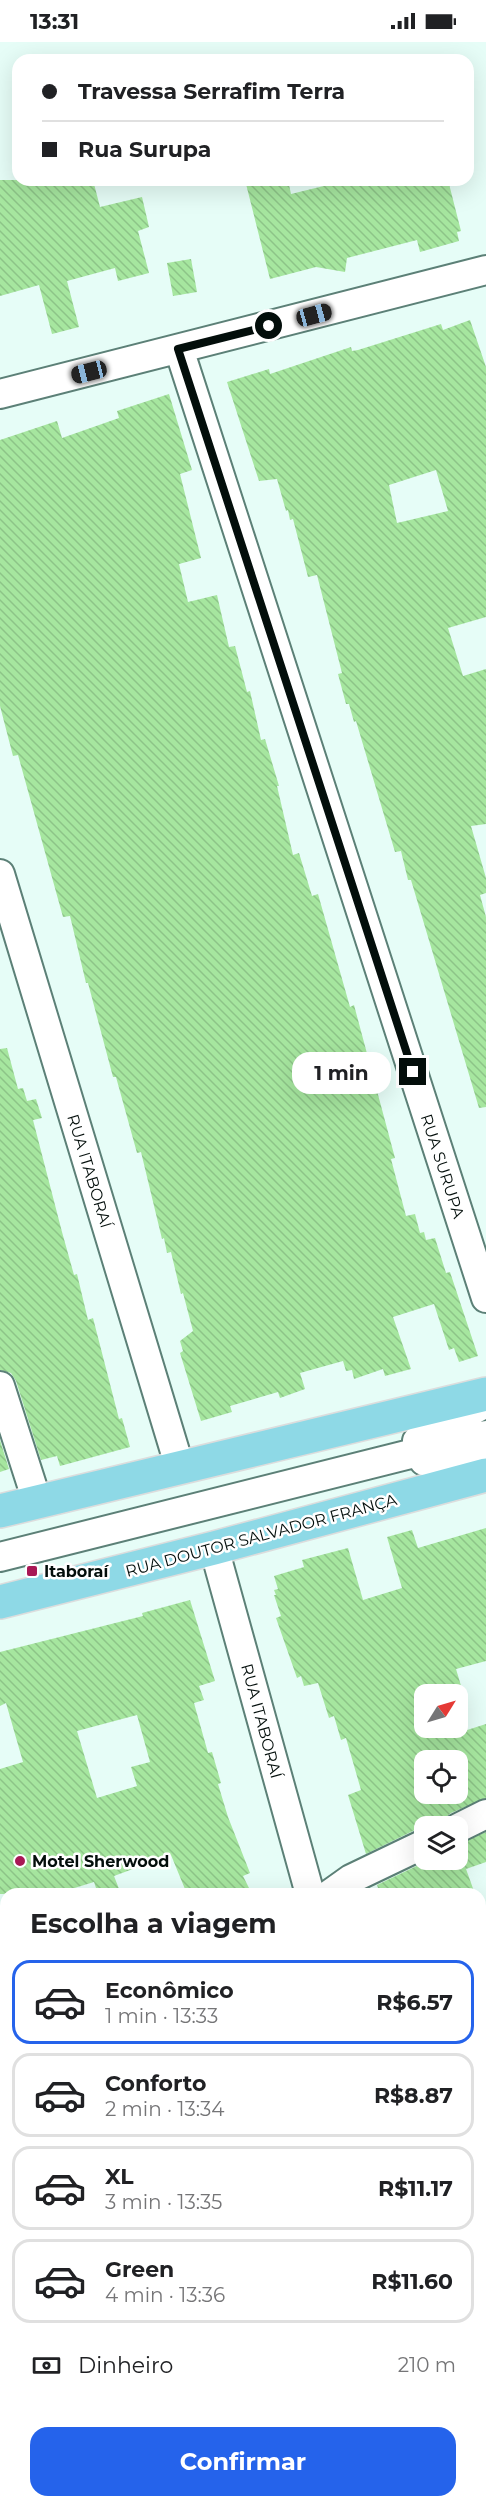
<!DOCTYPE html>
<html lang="pt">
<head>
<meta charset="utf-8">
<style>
	:root { --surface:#fff; --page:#f6f6f6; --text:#202124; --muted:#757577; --line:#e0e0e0; --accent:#2563eb }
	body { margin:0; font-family:Montserrat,sans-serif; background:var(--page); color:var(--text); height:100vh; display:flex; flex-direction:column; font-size:22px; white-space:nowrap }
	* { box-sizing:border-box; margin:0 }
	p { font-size:20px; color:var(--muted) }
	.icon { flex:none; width:33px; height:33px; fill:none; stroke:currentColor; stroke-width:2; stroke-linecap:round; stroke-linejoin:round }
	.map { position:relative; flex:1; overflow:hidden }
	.sheet { position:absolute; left:0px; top:1846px; width:486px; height:620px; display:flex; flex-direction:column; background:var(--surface); border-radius:18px 18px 0 0; box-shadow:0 6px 24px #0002 }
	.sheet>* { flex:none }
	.banner { position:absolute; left:12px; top:12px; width:462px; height:132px; border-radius:18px; box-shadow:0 6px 24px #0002; display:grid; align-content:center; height:132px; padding:0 30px; background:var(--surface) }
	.needle { width:39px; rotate:53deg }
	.fabs { position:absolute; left:414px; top:1642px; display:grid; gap:12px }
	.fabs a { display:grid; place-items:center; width:54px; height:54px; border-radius:12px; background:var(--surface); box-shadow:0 6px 24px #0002; font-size:30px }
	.end { position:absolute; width:27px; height:27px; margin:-14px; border:8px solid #030e0b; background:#fff; box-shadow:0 0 0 3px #fff }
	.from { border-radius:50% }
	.bubble { position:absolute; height:42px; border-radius:18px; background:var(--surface); box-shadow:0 6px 24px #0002; font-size:20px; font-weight:700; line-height:42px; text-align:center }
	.car { position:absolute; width:18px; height:36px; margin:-18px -9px; border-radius:8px; box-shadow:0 0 4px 2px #0007; background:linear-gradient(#222 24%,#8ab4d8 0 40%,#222 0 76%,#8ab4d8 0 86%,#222 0) }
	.banner b { display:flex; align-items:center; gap:21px; height:57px; font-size:22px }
	.banner b+b { border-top:2px solid var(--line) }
	.banner i { width:15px; height:15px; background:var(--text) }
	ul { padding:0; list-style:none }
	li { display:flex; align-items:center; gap:18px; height:84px; margin:0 12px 9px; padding:0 18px; border:3px solid var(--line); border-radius:18px }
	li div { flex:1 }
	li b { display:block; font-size:22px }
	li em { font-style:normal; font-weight:700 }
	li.selected { border-color:var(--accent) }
	li>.icon { width:54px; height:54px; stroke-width:1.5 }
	h2 { padding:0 30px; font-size:27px; line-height:72px }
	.pay { display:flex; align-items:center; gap:15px; height:66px; padding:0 30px; font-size:22px }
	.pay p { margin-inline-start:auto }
	.primary-button { display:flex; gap:12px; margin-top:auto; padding:12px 30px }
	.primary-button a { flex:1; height:69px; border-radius:18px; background:var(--accent); color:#fff; font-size:24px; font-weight:700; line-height:69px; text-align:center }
	.status { display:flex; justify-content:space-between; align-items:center; height:42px; padding:0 30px; background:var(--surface); direction:ltr }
	.status svg { height:16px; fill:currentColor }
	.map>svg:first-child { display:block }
	.building { fill:url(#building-back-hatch); fill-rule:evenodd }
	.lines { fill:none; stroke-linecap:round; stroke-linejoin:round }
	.minor-casing { stroke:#5c8077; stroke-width:32 }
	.major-casing { stroke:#dcdddd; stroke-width:36 }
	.minor { stroke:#fff; stroke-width:28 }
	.major { stroke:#8ed9e6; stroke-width:33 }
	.route { stroke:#030e0b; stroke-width:8 }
	.poi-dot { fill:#a81855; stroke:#fff; stroke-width:2 }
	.labels { text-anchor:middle; stroke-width:5; stroke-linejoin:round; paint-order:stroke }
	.street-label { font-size:16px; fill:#030e0b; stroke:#fff }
	.poi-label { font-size:16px; font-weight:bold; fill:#030e0b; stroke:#fff; text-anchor:start }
</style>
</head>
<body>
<div class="status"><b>13:31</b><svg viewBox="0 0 49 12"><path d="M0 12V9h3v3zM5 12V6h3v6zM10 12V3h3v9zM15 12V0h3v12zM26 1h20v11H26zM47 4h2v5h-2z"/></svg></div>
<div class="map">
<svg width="486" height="2465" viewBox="0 0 486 2465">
	<defs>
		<pattern id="building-back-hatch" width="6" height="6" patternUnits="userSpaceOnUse" patternTransform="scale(1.5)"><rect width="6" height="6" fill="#a6e69f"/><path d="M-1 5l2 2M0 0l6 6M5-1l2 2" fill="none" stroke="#8dc488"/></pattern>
	</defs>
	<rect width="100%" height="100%" fill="#e6fdf7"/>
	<path class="building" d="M0,138H93L100,165L142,155L149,185L138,189L149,231L118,239L115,226L67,239L79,285L52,292L39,243L0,254Z
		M245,138H288L291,152L336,141L335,138H448L461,189L457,190L459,199L420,210L417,198L347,216L345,230L316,225L270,237Z
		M191,217L197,250L173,254L167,221Z
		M470,278L486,325V575L448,586L463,634L486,627V782L471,784L486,836V851L480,853L486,875V1065L479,1066L411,838H408L401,809L395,810L356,679L354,680L349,662H346L338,632L342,631L317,533L308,535L293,477L290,478L288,468L286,469L277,437L259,439L227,340L269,327L270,332L351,305L352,309L358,308L441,282L443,288ZM436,428L448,469L397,481L389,443Z
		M169,352L192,428L180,432L201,516L179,522L188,560L217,553L229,605L235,604L247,650L250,649L261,698L265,697L279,744H277L293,813L299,811L312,854L318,852L350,965L354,963L395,1116L391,1117L406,1174L415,1172L420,1191L424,1190L426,1198L435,1196L446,1231L450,1230L478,1314L459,1320L454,1306L449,1308L434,1262L393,1275L411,1327L385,1334L383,1327L354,1337L352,1328L346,1329L343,1319L300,1331L305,1347L280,1356L278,1350L230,1364L232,1370L201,1379L180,1311L183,1309L180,1299L193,1289L183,1251L181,1252L171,1210L167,1211L164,1196L162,1197L141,1110L137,1111L116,1035H113L88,941H86L70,874L63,875L18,713L13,714L0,664V398L57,379L62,396L119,376L117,369Z
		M7,1006L18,1047L23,1046L27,1059L36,1057L42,1076L33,1078L62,1190L74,1233L77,1232L88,1278L93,1276L119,1377L122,1376L130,1405L60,1424L57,1414L41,1418L16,1339L11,1331L0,1328V1007Z
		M0,1398L9,1427L0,1430Z
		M486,1486V1619L456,1627L462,1647L453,1649L454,1653H424V1686H458V1664L464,1689L486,1682V1756L451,1771L444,1777L442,1785L417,1787L366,1812L348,1753L361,1748L346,1696L341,1698L334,1674L329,1676L318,1641L304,1644L301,1634L297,1636L276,1576L281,1574L274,1553H276L274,1548L278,1547L274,1534L304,1525L302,1518L348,1506L363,1558L402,1546L387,1495L412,1488L418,1506ZM424,1719H458V1752H424Z
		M190,1558L215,1639L199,1644L204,1658L194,1661L208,1711L212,1710L221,1741L218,1742L228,1775L250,1831L243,1834L252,1852H187L171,1813L114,1834L121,1852H98L94,1840L55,1852H0V1727L23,1720L6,1661L0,1664V1610L143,1574L142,1571ZM137,1673L150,1720L131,1725L137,1744L97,1756L77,1689Z
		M486,1790V1820L466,1827L475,1852H380L377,1843L429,1818H458V1802Z"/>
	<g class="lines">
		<g class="minor-casing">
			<path id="minor" d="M179,307L486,1256
				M0,352L486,228
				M0,832L180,1426
				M0,1344L37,1459
				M417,1399L486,1361
				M424,1419H486
				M214,1506L310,1852
				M0,1515L486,1393
				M458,1786L486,1772
				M330,1852L351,1837L424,1802
				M480,2020L486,2017
				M0,2275L6,2272
				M480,2402L486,2420"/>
		</g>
		<g class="major-casing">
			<path id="major" d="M0,1469L486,1352
				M0,1560L214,1506L486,1433"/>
		</g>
		<use href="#minor" class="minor"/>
		<use href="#major" class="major"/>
	</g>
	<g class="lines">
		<path class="route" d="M269,284L178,307L413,1030"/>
	</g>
	<g class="poi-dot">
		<rect x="26" y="1523" width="12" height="12" rx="3"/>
		<circle cx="20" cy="1819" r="6"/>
	</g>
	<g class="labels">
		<g class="street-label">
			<text transform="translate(443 1124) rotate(72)" y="6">RUA SURUPA</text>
			<text transform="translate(90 1129) rotate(73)" y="6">RUA ITABORAÍ</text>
			<text transform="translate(261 1493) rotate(-15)" y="6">RUA DOUTOR SALVADOR FRANÇA</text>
			<text transform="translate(262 1679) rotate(75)" y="6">RUA ITABORAÍ</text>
		</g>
		<g class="poi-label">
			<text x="44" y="1535">Itaboraí</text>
			<text x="32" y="1825">Motel Sherwood</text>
		</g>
	</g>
</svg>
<div class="fabs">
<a><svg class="needle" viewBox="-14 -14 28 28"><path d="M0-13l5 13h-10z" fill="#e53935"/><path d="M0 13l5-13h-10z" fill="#757577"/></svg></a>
<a><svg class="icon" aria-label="locate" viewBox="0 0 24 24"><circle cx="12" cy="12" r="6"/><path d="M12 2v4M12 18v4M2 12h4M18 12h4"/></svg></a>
<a><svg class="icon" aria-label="layers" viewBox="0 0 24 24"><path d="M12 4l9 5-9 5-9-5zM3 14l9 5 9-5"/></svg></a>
</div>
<i class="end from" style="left:269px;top:284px"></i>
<i class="end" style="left:413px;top:1030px"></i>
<div class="bubble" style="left:292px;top:1010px;width:99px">1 min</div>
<i class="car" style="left:314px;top:273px;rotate:75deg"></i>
<i class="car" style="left:89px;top:330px;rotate:256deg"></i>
<div class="banner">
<b><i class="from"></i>Travessa Serrafim Terra</b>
<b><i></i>Rua Surupa</b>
</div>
<section class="sheet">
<h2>Escolha a viagem</h2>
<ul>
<li class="selected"><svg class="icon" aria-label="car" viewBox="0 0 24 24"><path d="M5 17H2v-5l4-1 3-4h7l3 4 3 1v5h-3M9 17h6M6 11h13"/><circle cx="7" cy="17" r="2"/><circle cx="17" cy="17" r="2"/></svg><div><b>Econômico</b><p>1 min · 13:33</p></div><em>R$6.57</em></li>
<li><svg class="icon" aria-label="car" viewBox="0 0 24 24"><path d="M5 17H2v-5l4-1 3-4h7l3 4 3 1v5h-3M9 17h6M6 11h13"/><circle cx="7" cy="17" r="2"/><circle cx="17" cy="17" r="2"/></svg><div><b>Conforto</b><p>2 min · 13:34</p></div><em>R$8.87</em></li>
<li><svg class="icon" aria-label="car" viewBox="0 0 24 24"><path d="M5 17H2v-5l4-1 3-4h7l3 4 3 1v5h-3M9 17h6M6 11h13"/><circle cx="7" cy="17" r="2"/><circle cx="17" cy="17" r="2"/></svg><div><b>XL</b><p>3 min · 13:35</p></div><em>R$11.17</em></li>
<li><svg class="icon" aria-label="car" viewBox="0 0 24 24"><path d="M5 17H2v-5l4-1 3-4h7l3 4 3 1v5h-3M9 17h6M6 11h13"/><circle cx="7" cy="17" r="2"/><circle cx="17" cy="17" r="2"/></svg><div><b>Green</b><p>4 min · 13:36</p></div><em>R$11.60</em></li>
</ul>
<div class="pay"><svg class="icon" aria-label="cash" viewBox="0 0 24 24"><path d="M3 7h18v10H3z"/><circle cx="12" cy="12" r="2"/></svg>Dinheiro<p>210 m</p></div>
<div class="primary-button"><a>Confirmar</a></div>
</section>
</div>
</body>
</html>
